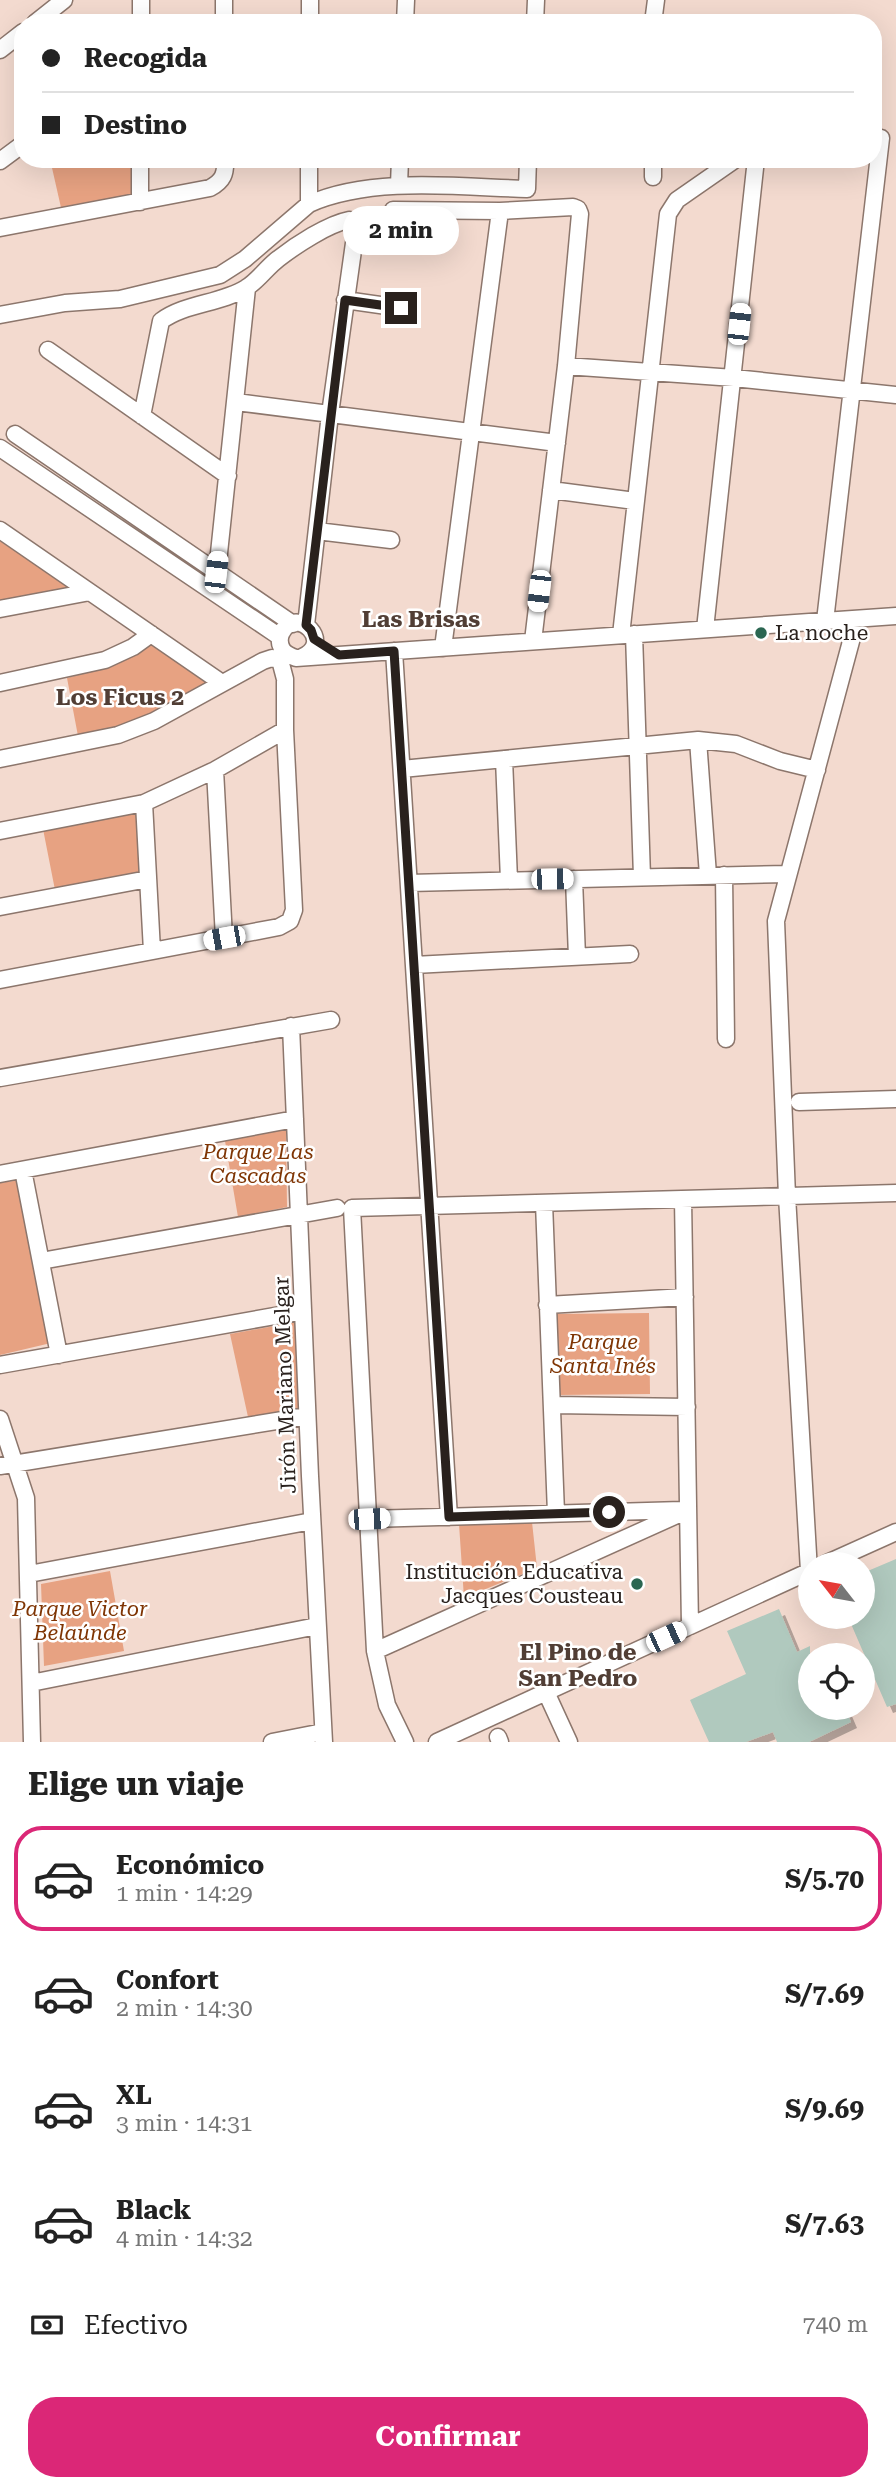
<!DOCTYPE html>
<html lang="es">
<head>
<meta charset="utf-8">
<style>
	:root { --surface:#fff; --page:#f6f6f6; --text:#222; --muted:#767676; --line:#e0e0e0; --accent:#db2777 }
	body { margin:0; font-family:"Roboto Serif",serif; background:var(--page); color:var(--text); height:100vh; display:flex; flex-direction:column; font-size:26px; white-space:nowrap }
	* { box-sizing:border-box; margin:0 }
	p { font-size:23px; color:var(--muted) }
	.icon { flex:none; width:38px; height:38px; fill:none; stroke:currentColor; stroke-width:2; stroke-linecap:round; stroke-linejoin:round }
	.map { position:relative; height:1742px; overflow:hidden }
	.details { display:flex; flex-direction:column; background:var(--surface); flex:1 }
	.details>* { flex:none }
	.banner { position:absolute; left:14px; top:14px; width:868px; height:154px; border-radius:28px; box-shadow:0 7px 28px #0002; display:grid; align-content:center; height:154px; padding:0 28px; background:var(--surface) }
	.needle { width:46px; rotate:301deg }
	.buttons { position:absolute; left:798px; top:1552px; display:grid; gap:14px }
	.buttons a { display:grid; place-items:center; width:77px; height:77px; border-radius:50%; background:var(--surface); box-shadow:0 7px 28px #0002; font-size:35px }
	.end { position:absolute; width:32px; height:32px; margin:-16px; border:9px solid #29211d; background:#fff; box-shadow:0 0 0 4px #fff }
	.from { border-radius:50% }
	.bubble { position:absolute; height:49px; border-radius:24px; background:var(--surface); box-shadow:0 7px 28px #0002; font-size:23px; font-weight:700; line-height:49px; text-align:center }
	.car { position:absolute; width:21px; height:42px; margin:-21px -10px; border-radius:9px; box-shadow:0 0 5px 2px #0007; background:linear-gradient(#fff 24%,#345 0 40%,#fff 0 76%,#345 0 86%,#fff 0) }
	.banner b { display:flex; align-items:center; gap:24px; height:66px; font-size:26px }
	.banner b+b { border-top:2px solid var(--line) }
	.banner i { width:18px; height:18px; background:var(--text) }
	ul { padding:0; list-style:none }
	li { display:flex; align-items:center; gap:21px; height:105px; margin:0 14px 10px; padding:0 14px; border:4px solid transparent; border-radius:28px }
	li div { flex:1 }
	li b { display:block; font-size:26px }
	li em { font-style:normal; font-weight:700 }
	li.on { border-color:var(--accent) }
	li>.icon { width:63px; height:63px; stroke-width:1.5 }
	h2 { padding:0 28px; font-size:32px; line-height:84px }
	.pay { display:flex; align-items:center; gap:18px; height:77px; padding:0 28px; font-size:26px }
	.pay p { margin-inline-start:auto }
	.primary-button { display:flex; gap:14px; margin-top:auto; padding:14px 28px }
	.primary-button a { flex:1; height:80px; border-radius:28px; background:var(--accent); color:#fff; font-size:28px; font-weight:700; line-height:80px; text-align:center }
	.map>svg:first-child { display:block }
	.green { fill:#e7a282 }
	.building { fill:#b0c9be; filter:url(#shadow) }
	.lines { fill:none; stroke-linecap:round; stroke-linejoin:round }
	.minor-casing { stroke:#8c766c; stroke-width:19 }
	.minor { stroke:#fff; stroke-width:16 }
	.route { stroke:#29211d; stroke-width:9 }
	.poi-dot { fill:#2b6651; stroke:#fff; stroke-width:2.5 }
	.labels { text-anchor:middle; stroke-width:5; stroke-linejoin:round; paint-order:stroke }
	.poi-label { font-size:21px; fill:#29211d; stroke:#fff; text-anchor:start }
	.park-label { font-size:21px; font-style:italic; fill:#7f3504; stroke:#fff }
	.street-label { font-size:21px; fill:#29211d; stroke:#fff }
	.neighbourhood-label { font-size:23px; font-weight:bold; fill:#513e35; stroke:#fff }
</style>
</head>
<body>
<div class="map">
<svg width="896" height="1742" viewBox="0 0 896 1742">
	<defs>
		<filter id="shadow"><feDropShadow dx="6" dy="6" stdDeviation="0" flood-color="#0004"/></filter>
	</defs>
	<rect width="100%" height="100%" fill="#f3dacf"/>
	<path class="green" d="M50,159H136V198L62,212Z
		M0,541L70,588L0,602Z
		M151,641L210,683L153,714L116,728L78,736L67,678L116,664Z
		M139,811L143,874L55,890L43,829Z
		M286,1129L287,1207L238,1217L225,1141Z
		M20,1180L51,1343L0,1355V1183Z
		M649,1313L650,1394L557,1395L556,1314Z
		M296,1322L300,1411L248,1417L230,1334Z
		M532,1522L537,1568L464,1598L459,1524Z
		M110,1571L124,1651L44,1666L41,1584Z"/>
	<path class="building" d="M896,1559V1704L887,1707L848,1617H863V1573Z
		M779,1609L797,1652L810,1646V1708H845L851,1722L809,1742H777L773,1732L746,1742H709L690,1700L746,1674L727,1631Z"/>
	<g class="lines">
		<g class="minor-casing">
			<path id="minor" d="M224,0V23
				M35,23L64,0
				M141,23V0
				M310,23V0
				M405,23L406,0
				M535,23L536,0
				M653,23L656,0
				M0,50L23,32
				M653,159V177
				M0,161L23,144
				M399,185L400,159
				M140,202V159
				M309,204C372,176 460,187 527,189L528,159
				M393,210L500,211
				M0,228L210,188C223,181 226,174 225,159
				M345,300L401,308
				M0,315L65,303L120,299L220,275L245,259L309,204V159
				M48,350L228,476
				M566,366L734,378L896,395
				M236,402L557,443
				M142,416L161,321C185,303 220,304 246,288C258,281 267,267 278,259C296,245 328,224 349,220L354,223L356,229L330,414L306,625
				M15,434L293,624
				M0,448L280,637
				M551,490L635,501
				M0,530L222,683
				M317,531L391,540
				M217,572L247,288
				M0,609L90,592
				M825,621L881,138
				M705,629L756,159
				M634,634L642,877
				M621,635L668,214L677,200L736,159
				M443,648L500,211L573,207L578,209L580,214L566,366L533,641
				M394,651L449,1517
				M302,657C335,643 297,605 282,632C279,637 279,643 282,649C285,654 290,656 296,658L896,616
				M0,683L105,660L133,647L151,634
				M698,740L708,875
				M0,759L118,735L154,721L263,661L272,658L280,660
				M504,759L509,880
				M402,769L698,740L736,744L780,761L817,770
				M215,770L224,938
				M144,803L152,951
				M0,831L144,803L215,770L285,730
				M724,875L726,1039
				M574,879L577,957
				M409,883L788,874
				M0,907L148,879
				M414,965L630,954
				M0,980L279,927L290,921L294,910L285,730V679L280,660
				M291,1026L310,1476L324,1742
				M0,1078L331,1020
				M799,1102L896,1099
				M23,1170L59,1355
				M0,1174L295,1119
				M683,1199L690,1626
				M544,1203L556,1513
				M41,1261L337,1208
				M547,1305L685,1297
				M0,1365L303,1311
				M554,1405L687,1407
				M0,1419L26,1498L32,1742
				M0,1466L307,1416
				M369,1519L682,1510
				M825,1564L896,1532
				M809,1571L787,1196L776,921L857,619
				M29,1574L312,1521
				M375,1651L688,1510
				M31,1683L317,1626
				M546,1692L569,1742
				M498,1737L500,1742
				M272,1742L323,1732
				M405,1742L387,1705L375,1651L352,1208L896,1193
				M437,1742L810,1571"/>
		</g>
		<use href="#minor" class="minor"/>
	</g>
	<g class="lines">
		<path class="route" d="M401,308L345,300L306,625L311,630L314,639L339,655L394,651L449,1517L609,1512"/>
	</g>
	<g class="poi-dot">
		<circle cx="761" cy="633" r="7"/>
		<circle cx="637" cy="1584" r="7"/>
	</g>
	<g class="labels">
		<g class="poi-label">
			<text x="775" y="640">La noche</text>
			<text x="623" y="1579" text-anchor="end">Institución Educativa<tspan x="623" dy="24">Jacques Cousteau</tspan></text>
		</g>
		<g class="park-label">
			<text x="258" y="1159">Parque Las<tspan x="258" dy="24">Cascadas</tspan></text>
			<text x="603" y="1349">Parque<tspan x="603" dy="24">Santa Inés</tspan></text>
			<text x="80" y="1616">Parque Victor<tspan x="80" dy="24">Belaúnde</tspan></text>
		</g>
		<g class="street-label">
			<text transform="translate(285 1385) rotate(-92)" y="7">Jirón Mariano Melgar</text>
		</g>
		<g class="neighbourhood-label">
			<text x="421" y="627">Las Brisas</text>
			<text x="120" y="705">Los Ficus 2</text>
			<text x="578" y="1660">El Pino de<tspan x="578" dy="26">San Pedro</tspan></text>
		</g>
	</g>
</svg>
<div class="buttons">
<a><svg class="needle" viewBox="-14 -14 28 28"><path d="M0-13l5 13h-10z" fill="#e53935"/><path d="M0 13l5-13h-10z" fill="#767676"/></svg></a>
<a><svg class="icon" aria-label="locate" viewBox="0 0 24 24"><circle cx="12" cy="12" r="6"/><path d="M12 2v4M12 18v4M2 12h4M18 12h4"/></svg></a>
</div>
<i class="end from" style="left:609px;top:1512px"></i>
<i class="end" style="left:401px;top:308px"></i>
<div class="bubble" style="left:343px;top:206px;width:116px">2 min</div>
<i class="car" style="left:739px;top:324px;rotate:6deg"></i>
<i class="car" style="left:216px;top:572px;rotate:7deg"></i>
<i class="car" style="left:539px;top:591px;rotate:187deg"></i>
<i class="car" style="left:552px;top:879px;rotate:89deg"></i>
<i class="car" style="left:224px;top:938px;rotate:260deg"></i>
<i class="car" style="left:369px;top:1519px;rotate:88deg"></i>
<i class="car" style="left:666px;top:1637px;rotate:65deg"></i>
<div class="banner">
<b><i class="from"></i>Recogida</b>
<b><i></i>Destino</b>
</div>
</div>
<section class="details">
<h2>Elige un viaje</h2>
<ul>
<li class="on"><svg class="icon" aria-label="car" viewBox="0 0 24 24"><path d="M5 17H2v-5l4-1 3-4h7l3 4 3 1v5h-3M9 17h6M6 11h13"/><circle cx="7" cy="17" r="2"/><circle cx="17" cy="17" r="2"/></svg><div><b>Económico</b><p>1 min · 14:29</p></div><em>S/5.70</em></li>
<li><svg class="icon" aria-label="car" viewBox="0 0 24 24"><path d="M5 17H2v-5l4-1 3-4h7l3 4 3 1v5h-3M9 17h6M6 11h13"/><circle cx="7" cy="17" r="2"/><circle cx="17" cy="17" r="2"/></svg><div><b>Confort</b><p>2 min · 14:30</p></div><em>S/7.69</em></li>
<li><svg class="icon" aria-label="car" viewBox="0 0 24 24"><path d="M5 17H2v-5l4-1 3-4h7l3 4 3 1v5h-3M9 17h6M6 11h13"/><circle cx="7" cy="17" r="2"/><circle cx="17" cy="17" r="2"/></svg><div><b>XL</b><p>3 min · 14:31</p></div><em>S/9.69</em></li>
<li><svg class="icon" aria-label="car" viewBox="0 0 24 24"><path d="M5 17H2v-5l4-1 3-4h7l3 4 3 1v5h-3M9 17h6M6 11h13"/><circle cx="7" cy="17" r="2"/><circle cx="17" cy="17" r="2"/></svg><div><b>Black</b><p>4 min · 14:32</p></div><em>S/7.63</em></li>
</ul>
<div class="pay"><svg class="icon" aria-label="cash" viewBox="0 0 24 24"><path d="M3 7h18v10H3z"/><circle cx="12" cy="12" r="2"/></svg>Efectivo<p>740 m</p></div>
<div class="primary-button"><a>Confirmar</a></div>
</section>
</body>
</html>
